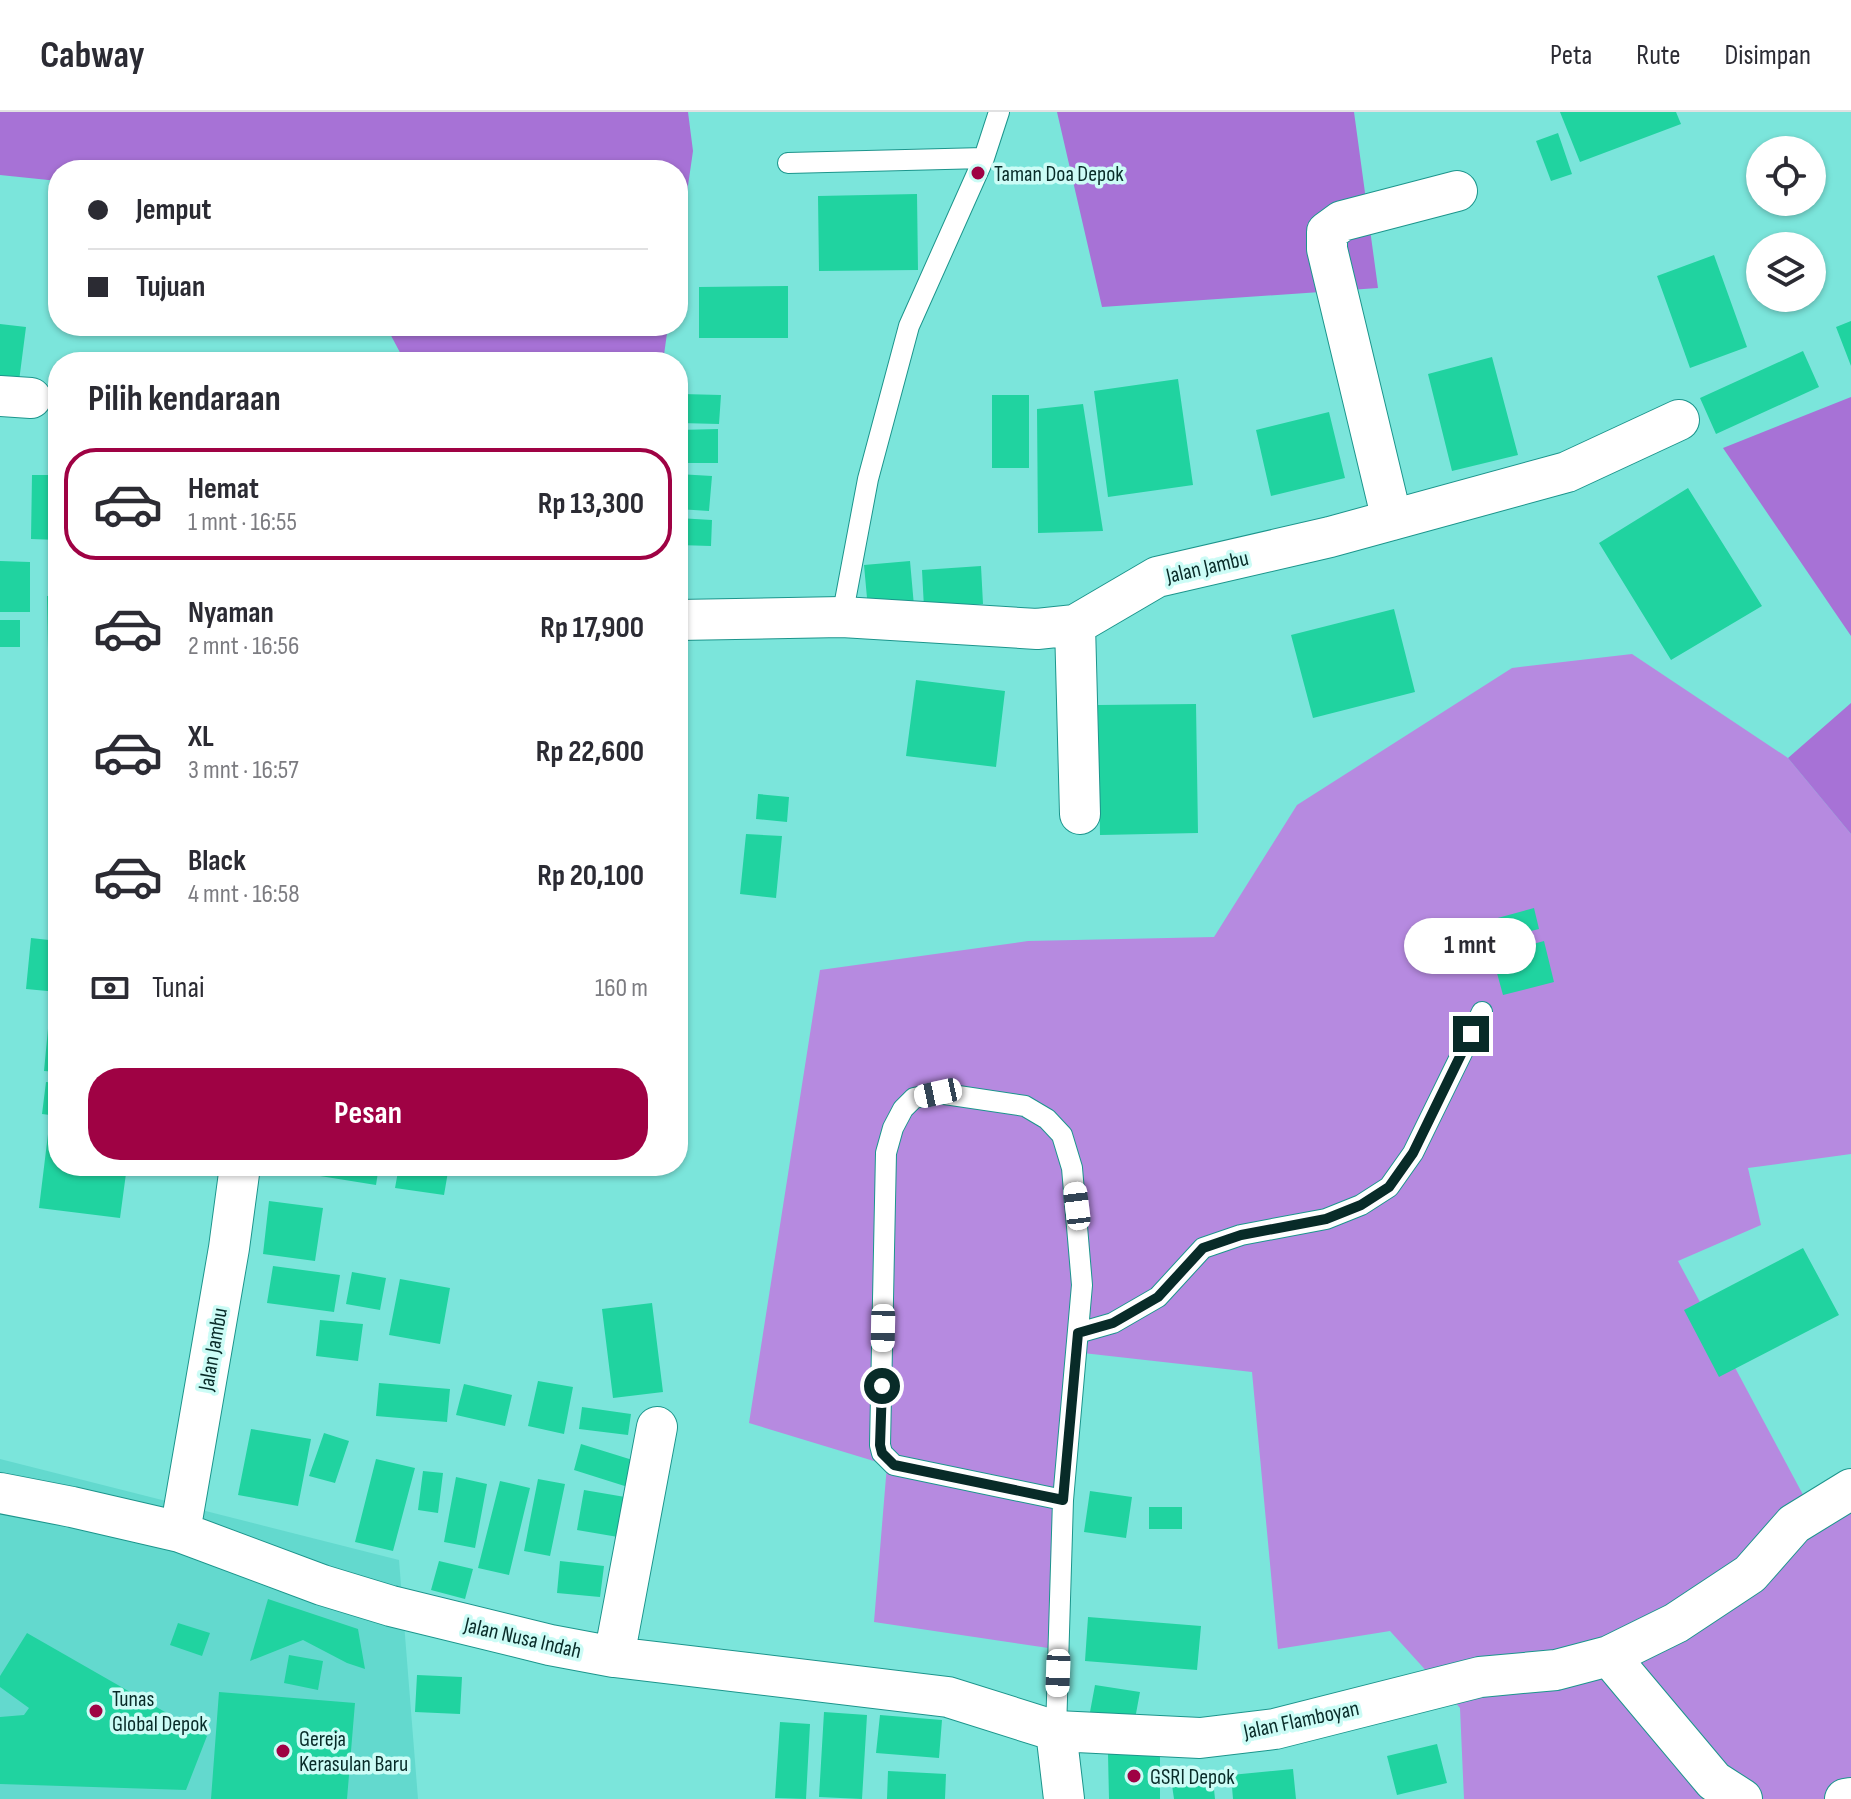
<!DOCTYPE html>
<html lang="id">
<head>
<meta charset="utf-8">
<style>
	:root { --surface:#fff; --page:#f7f7f7; --text:#2b2b33; --muted:#7c7c81; --line:#e1e1e2; --accent:#9f0244 }
	body { margin:0; font-family:"Sofia Sans Condensed",sans-serif; background:var(--page); color:var(--text); height:100vh; display:flex; flex-direction:column; font-size:30px; white-space:nowrap }
	* { box-sizing:border-box; margin:0 }
	p { font-size:26px; color:var(--muted) }
	.icon { flex:none; width:44px; height:44px; fill:none; stroke:currentColor; stroke-width:2; stroke-linecap:round; stroke-linejoin:round }
	.map { position:relative; flex:1; overflow:hidden }
	.details { position:absolute; left:48px; top:240px; width:640px; height:824px; display:flex; flex-direction:column; background:var(--surface); border-radius:32px; box-shadow:0 2px 6px #0004 }
	.details>* { flex:none }
	.top-card { position:absolute; left:48px; top:48px; width:640px; height:176px; border-radius:32px; box-shadow:0 2px 6px #0004; display:grid; align-content:center; height:176px; padding:0 40px; background:var(--surface) }
	.fabs { position:absolute; left:1746px; top:24px; display:grid; gap:16px }
	.fabs a { display:grid; place-items:center; width:80px; height:80px; border-radius:50%; background:var(--surface); box-shadow:0 2px 6px #0004; font-size:40px }
	.end { position:absolute; width:36px; height:36px; margin:-18px; border:10px solid #082b28; background:#fff; box-shadow:0 0 0 4px #fff }
	.from { border-radius:50% }
	.bubble { position:absolute; height:56px; border-radius:28px; background:var(--surface); box-shadow:0 2px 6px #0004; font-size:26px; font-weight:700; line-height:56px; text-align:center }
	.car { position:absolute; width:24px; height:48px; margin:-24px -12px; border-radius:10px; box-shadow:0 0 6px 2px #0007; background:linear-gradient(#fff 24%,#345 0 40%,#fff 0 76%,#345 0 86%,#fff 0) }
	.top-card b { display:flex; align-items:center; gap:28px; height:76px; font-size:30px }
	.top-card b+b { border-top:2px solid var(--line) }
	.top-card i { width:20px; height:20px; background:var(--text) }
	ul { padding:0; list-style:none }
	li { display:flex; align-items:center; gap:24px; height:112px; margin:0 16px 12px; padding:0 24px; border:4px solid transparent; border-radius:32px }
	li div { flex:1 }
	li b { display:block; font-size:30px }
	li em { font-style:normal; font-weight:700 }
	li.on { border-color:var(--accent) }
	li>.icon { width:72px; height:72px; stroke-width:1.5 }
	h2 { padding:0 40px; font-size:36px; line-height:96px }
	.pay { display:flex; align-items:center; gap:20px; height:88px; padding:0 40px; font-size:30px }
	.pay p { margin-inline-start:auto }
	.primary-button { display:flex; gap:16px; margin-top:auto; padding:16px 40px }
	.primary-button a { flex:1; height:92px; border-radius:32px; background:var(--accent); color:#fff; font-size:32px; font-weight:700; line-height:92px; text-align:center }
	header { display:flex; align-items:center; gap:48px; box-sizing:border-box; height:112px; padding:0 40px; background:var(--surface); border-bottom:2px solid var(--line) }
	header strong { font-size:38px }
	nav { display:flex; gap:44px; margin-inline-start:auto; font-size:28px }
	.map>svg:first-child { display:block }
	.built { fill:#63d9ce }
	.green { fill:#b68ae0 }
	.forest { fill:#a772d6 }
	.building { fill:#20d3a0 }
	.lines { fill:none; stroke-linecap:round; stroke-linejoin:round }
	.lane-casing { stroke:#1c958c; stroke-width:22 }
	.street-casing { stroke:#1c958c; stroke-width:42 }
	.lane { stroke:#fff; stroke-width:20 }
	.street { stroke:#fff; stroke-width:40 }
	.route { stroke:#082b28; stroke-width:10 }
	.poi-dot { fill:#9f0244; stroke:#ccfcf6; stroke-width:3 }
	.labels { text-anchor:middle; stroke-width:7; stroke-linejoin:round; paint-order:stroke }
	.poi-label { font-size:22px; fill:#082b28; stroke:#ccfcf6; text-anchor:start }
	.street-label { font-size:22px; fill:#082b28; stroke:#ccfcf6 }
</style>
</head>
<body>
<header>
<strong>Cabway</strong>
<nav><a>Peta</a><a>Rute</a><a>Disimpan</a></nav>
</header>
<div class="map">
<svg width="1851" height="1687" viewBox="0 0 1851 1687">
	<rect width="100%" height="100%" fill="#7be5db"/>
	<path class="built" d="M0,1347L399,1448L418,1687H0Z"/>
	<path class="green" d="M1632,542L1788,646L1851,722V1042L1748,1056L1761,1113L1678,1149L1816,1407L1851,1392V1687H1464L1460,1596L1390,1519L1278,1537L1252,1260L1074,1240L1062,1538L874,1510L887,1353L749,1311L820,858L1028,829L1214,825L1297,693L1512,556Z"/>
	<path class="forest" d="M0,0H688L693,39L678,143V58H58V69L0,63Z
		M1057,0H1354L1378,176L1102,195Z
		M386,214H668L663,250H405Z
		M1851,285V524L1723,336Z
		M1851,591V722L1788,646Z"/>
	<path class="building" d="M1560,0H1676L1681,12L1580,50Z
		M1558,21L1572,62L1551,69L1536,29Z
		M917,82L918,158L819,159L818,84Z
		M1714,143L1747,235L1690,256L1657,164Z
		M788,174V226H699V175Z
		M1851,209V254L1836,215Z
		M0,212L26,215L18,277L0,275Z
		M1803,239L1819,275L1716,322L1700,286Z
		M1492,245L1518,343L1452,359L1428,262Z
		M1178,267L1193,373L1108,385L1094,279Z
		M682,282L721,283L719,312L680,311Z
		M992,283H1029V356H992Z
		M1083,292L1103,419L1038,421L1037,297Z
		M1329,300L1345,366L1271,384L1256,318Z
		M718,317V351H678V318Z
		M678,362L712,364L709,399L678,397Z
		M32,363H58V428L31,427Z
		M1688,376L1762,494L1671,548L1599,431Z
		M678,406L712,408L711,434L678,433Z
		M0,449L30,450V500H0Z
		M910,449L914,494L868,497L864,453Z
		M981,454L983,492L924,496L922,458Z
		M58,483V537H48L47,484Z
		M1394,497L1415,580L1313,606L1291,523Z
		M0,508H20V535H0Z
		M916,568L1005,579L996,655L906,644Z
		M1196,592L1198,721L1100,723L1098,593Z
		M758,682L789,685L787,710L756,707Z
		M746,722L782,724L776,786L740,782Z
		M1534,796L1539,817L1488,830L1483,810Z
		M31,826L58,829V880L26,877Z
		M1544,829L1554,870L1503,883L1492,843Z
		M49,906L58,907V960L44,959Z
		M46,970L58,971V1004L42,1002Z
		M49,1014L58,1015V1054H127L120,1106L39,1096Z
		M322,1054H379L376,1073L320,1064Z
		M399,1054H449L444,1083L395,1076Z
		M269,1089L323,1096L315,1149L263,1142Z
		M1803,1136L1839,1203L1719,1265L1684,1198Z
		M273,1154L340,1163L334,1200L267,1191Z
		M352,1160L386,1166L380,1198L346,1192Z
		M400,1167L450,1176L440,1232L389,1223Z
		M652,1191L663,1280L613,1286L602,1197Z
		M320,1208L363,1212L358,1249L316,1244Z
		M538,1269L573,1275L564,1322L528,1314Z
		M379,1271L450,1277L447,1310L376,1304Z
		M464,1272L512,1283L505,1314L456,1303Z
		M582,1295L631,1302L628,1323L579,1317Z
		M251,1317L311,1327L298,1394L238,1383Z
		M324,1321L349,1329L335,1371L309,1364Z
		M581,1332L639,1350L631,1376L574,1358Z
		M376,1347L415,1356L393,1439L355,1430Z
		M423,1359L443,1361L438,1401L418,1398Z
		M456,1365L487,1372L475,1436L444,1430Z
		M538,1367L565,1372L550,1444L524,1439Z
		M500,1369L530,1376L509,1463L478,1456Z
		M584,1378L625,1385L618,1425L577,1418Z
		M1090,1379L1132,1385L1126,1426L1084,1420Z
		M1149,1395H1182V1417H1149Z
		M439,1449L473,1457L465,1487L431,1478Z
		M560,1449L604,1454L600,1485L557,1481Z
		M268,1487L358,1517L365,1557L347,1551L303,1528L250,1549Z
		M1088,1505L1201,1514L1197,1558L1085,1549Z
		M178,1511L210,1521L202,1544L170,1533Z
		M27,1521L207,1624L186,1678L0,1672V1605L24,1603L29,1596L0,1575V1564Z
		M289,1543L323,1549L318,1578L284,1571Z
		M417,1563L462,1565L460,1602L415,1600Z
		M1095,1573L1140,1580L1135,1607L1090,1600Z
		M219,1580L355,1591L347,1687H211Z
		M824,1600L867,1603L862,1687L819,1685Z
		M880,1603L942,1608L939,1646L876,1641Z
		M780,1610L810,1612L806,1687L775,1686Z
		M1437,1632L1447,1671L1397,1683L1387,1644Z
		M1160,1641V1687H1109L1108,1642Z
		M1293,1657L1296,1687H1233L1231,1663Z
		M888,1659L946,1662L945,1687H887Z
		M1213,1668L1215,1687H1174L1172,1673Z"/>
	<g class="lines">
		<g class="lane-casing">
			<path id="lane" d="M788,51L984,46
				M842,505L868,367L909,214L984,46L999,0
				M1078,1221L1113,1211L1158,1185L1203,1136L1241,1123L1326,1107L1361,1093L1389,1075L1413,1041L1482,900
				M1056,1619L1063,1388L1082,1173L1072,1056L1062,1023L1047,1007L1025,994L938,981L914,986L903,997L893,1016L886,1041L880,1333L882,1341L894,1353L1063,1388"/>
		</g>
		<g class="street-casing">
			<path id="street" d="M0,284L31,286
				M1392,408L1327,137V120L1342,109L1457,79
				M678,508L842,505L1037,517L1075,513L1157,465L1330,425L1567,360L1679,308
				M1075,513L1080,702
				M0,1381L72,1395L180,1420L322,1473L391,1494L550,1533L614,1545L948,1585L1056,1619L1200,1626L1275,1617L1480,1565L1556,1558L1609,1544L1676,1511L1750,1462L1794,1412L1851,1377
				M180,1420L229,1136L240,1054
				M1609,1544L1714,1669L1742,1687
				M614,1545L657,1315
				M1056,1619L1064,1687
				M1845,1687L1851,1686"/>
		</g>
		<use href="#lane" class="lane"/>
		<use href="#street" class="street"/>
	</g>
	<g class="lines">
		<path class="route" d="M882,1274L880,1333L882,1341L894,1353L1063,1388L1078,1221L1113,1211L1158,1185L1203,1136L1241,1123L1326,1107L1361,1093L1389,1075L1413,1041L1471,922"/>
	</g>
	<g class="poi-dot">
		<circle cx="978" cy="61" r="8"/>
		<circle cx="96" cy="1599" r="8"/>
		<circle cx="283" cy="1639" r="8"/>
		<circle cx="1134" cy="1664" r="8"/>
	</g>
	<g class="labels">
		<g class="poi-label">
			<text x="994" y="69">Taman Doa Depok</text>
			<text x="112" y="1594">Tunas<tspan x="112" dy="25">Global Depok</tspan></text>
			<text x="299" y="1634">Gereja<tspan x="299" dy="25">Kerasulan Baru</tspan></text>
			<text x="1150" y="1672">GSRI Depok</text>
		</g>
		<g class="street-label">
			<text transform="translate(1207 454) rotate(-13)" y="8">Jalan Jambu</text>
			<text transform="translate(212 1237) rotate(-80)" y="8">Jalan Jambu</text>
			<text transform="translate(523 1525) rotate(13)" y="8">Jalan Nusa Indah</text>
			<text transform="translate(1301 1607) rotate(-12)" y="8">Jalan Flamboyan</text>
		</g>
	</g>
</svg>
<div class="fabs">
<a><svg class="icon" aria-label="locate" viewBox="0 0 24 24"><circle cx="12" cy="12" r="6"/><path d="M12 2v4M12 18v4M2 12h4M18 12h4"/></svg></a>
<a><svg class="icon" aria-label="layers" viewBox="0 0 24 24"><path d="M12 4l9 5-9 5-9-5zM3 14l9 5 9-5"/></svg></a>
</div>
<i class="end from" style="left:882px;top:1274px"></i>
<i class="end" style="left:1471px;top:922px"></i>
<div class="bubble" style="left:1404px;top:806px;width:132px">1 mnt</div>
<i class="car" style="left:938px;top:981px;rotate:258deg"></i>
<i class="car" style="left:1077px;top:1094px;rotate:353deg"></i>
<i class="car" style="left:883px;top:1216px;rotate:181deg"></i>
<i class="car" style="left:1058px;top:1561px;rotate:182deg"></i>
<div class="top-card">
<b><i class="from"></i>Jemput</b>
<b><i></i>Tujuan</b>
</div>
<section class="details">
<h2>Pilih kendaraan</h2>
<ul>
<li class="on"><svg class="icon" aria-label="car" viewBox="0 0 24 24"><path d="M5 17H2v-5l4-1 3-4h7l3 4 3 1v5h-3M9 17h6M6 11h13"/><circle cx="7" cy="17" r="2"/><circle cx="17" cy="17" r="2"/></svg><div><b>Hemat</b><p>1 mnt · 16:55</p></div><em>Rp 13,300</em></li>
<li><svg class="icon" aria-label="car" viewBox="0 0 24 24"><path d="M5 17H2v-5l4-1 3-4h7l3 4 3 1v5h-3M9 17h6M6 11h13"/><circle cx="7" cy="17" r="2"/><circle cx="17" cy="17" r="2"/></svg><div><b>Nyaman</b><p>2 mnt · 16:56</p></div><em>Rp 17,900</em></li>
<li><svg class="icon" aria-label="car" viewBox="0 0 24 24"><path d="M5 17H2v-5l4-1 3-4h7l3 4 3 1v5h-3M9 17h6M6 11h13"/><circle cx="7" cy="17" r="2"/><circle cx="17" cy="17" r="2"/></svg><div><b>XL</b><p>3 mnt · 16:57</p></div><em>Rp 22,600</em></li>
<li><svg class="icon" aria-label="car" viewBox="0 0 24 24"><path d="M5 17H2v-5l4-1 3-4h7l3 4 3 1v5h-3M9 17h6M6 11h13"/><circle cx="7" cy="17" r="2"/><circle cx="17" cy="17" r="2"/></svg><div><b>Black</b><p>4 mnt · 16:58</p></div><em>Rp 20,100</em></li>
</ul>
<div class="pay"><svg class="icon" aria-label="cash" viewBox="0 0 24 24"><path d="M3 7h18v10H3z"/><circle cx="12" cy="12" r="2"/></svg>Tunai<p>160 m</p></div>
<div class="primary-button"><a>Pesan</a></div>
</section>
</div>
</body>
</html>
